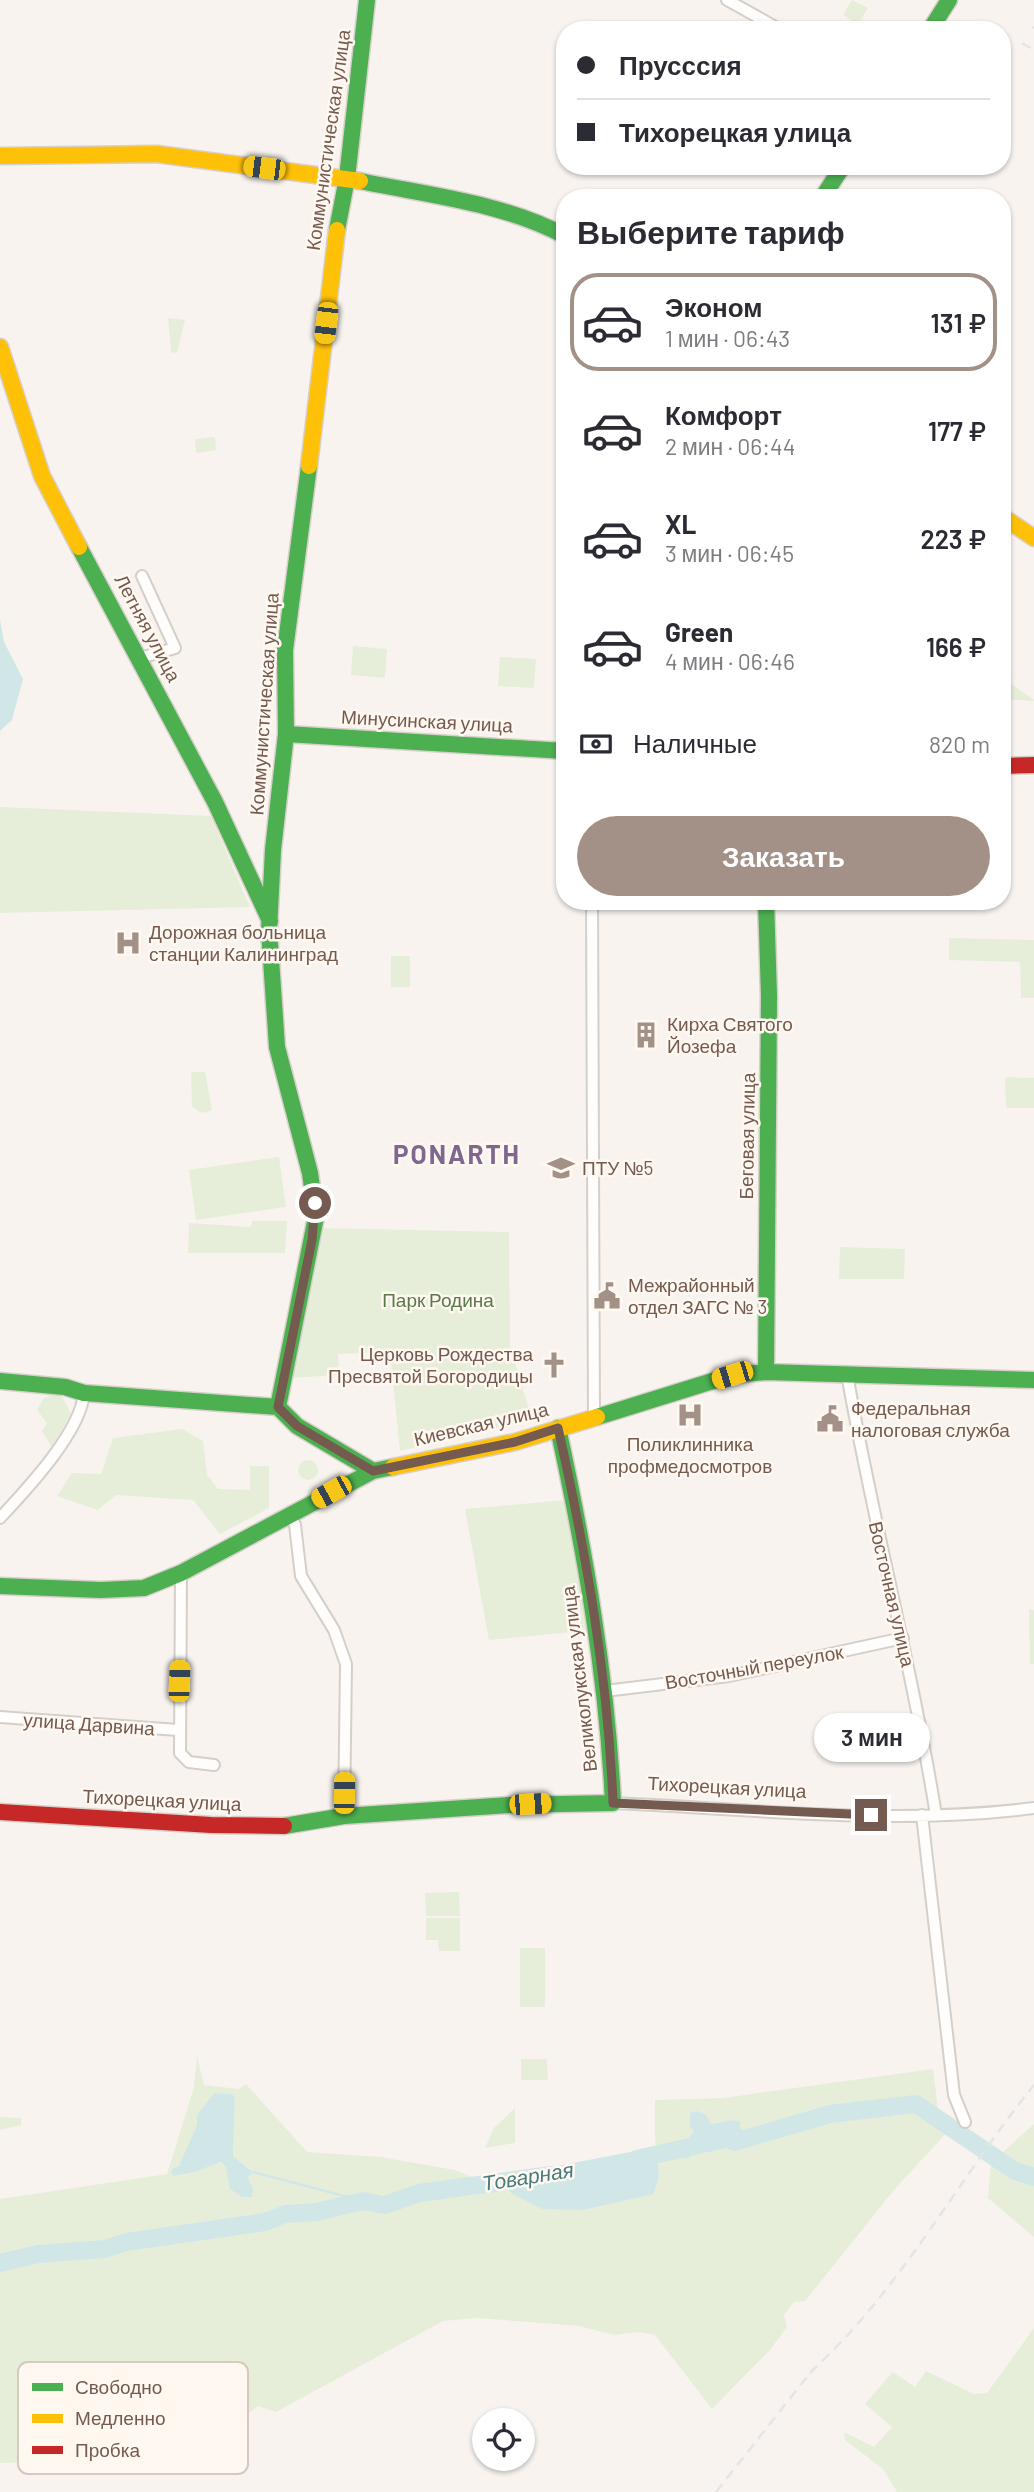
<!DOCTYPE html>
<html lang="ru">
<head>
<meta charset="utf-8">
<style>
	:root { --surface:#fff; --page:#f7f7f7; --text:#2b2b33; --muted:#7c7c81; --line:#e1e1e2; --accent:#a39087 }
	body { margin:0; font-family:Barlow,sans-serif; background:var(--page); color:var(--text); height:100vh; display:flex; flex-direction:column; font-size:26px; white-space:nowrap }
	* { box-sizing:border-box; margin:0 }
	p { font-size:23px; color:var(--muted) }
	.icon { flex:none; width:38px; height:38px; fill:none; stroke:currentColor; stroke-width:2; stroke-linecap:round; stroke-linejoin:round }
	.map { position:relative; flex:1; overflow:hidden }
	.panel { position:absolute; left:556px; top:189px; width:455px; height:721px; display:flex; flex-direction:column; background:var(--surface); border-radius:28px; box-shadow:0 2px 5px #0004 }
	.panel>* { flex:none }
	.top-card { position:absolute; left:556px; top:21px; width:455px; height:154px; border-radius:28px; box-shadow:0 2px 5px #0004; display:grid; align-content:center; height:154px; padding:0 21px; background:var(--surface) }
	.tools { position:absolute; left:472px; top:2408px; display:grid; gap:14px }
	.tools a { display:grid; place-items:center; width:63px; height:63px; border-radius:50%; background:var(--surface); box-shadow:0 2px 5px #0004; font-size:35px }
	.end { position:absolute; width:32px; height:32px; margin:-16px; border:9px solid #755a4f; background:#fff; box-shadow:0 0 0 4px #fff }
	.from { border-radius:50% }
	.bubble { position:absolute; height:49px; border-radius:24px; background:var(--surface); box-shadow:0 2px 5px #0004; font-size:23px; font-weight:600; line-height:49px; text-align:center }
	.car { position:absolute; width:21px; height:42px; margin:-21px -10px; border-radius:9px; box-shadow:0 0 5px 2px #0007; background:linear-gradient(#f5c518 24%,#345 0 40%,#f5c518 0 76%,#345 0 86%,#f5c518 0) }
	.top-card b { display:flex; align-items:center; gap:24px; height:66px; font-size:26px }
	.top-card b+b { border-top:2px solid var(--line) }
	.top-card i { width:18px; height:18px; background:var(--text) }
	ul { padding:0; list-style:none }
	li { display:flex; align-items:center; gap:21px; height:98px; margin:0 14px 10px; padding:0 7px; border:4px solid transparent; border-radius:28px }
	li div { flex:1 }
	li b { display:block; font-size:26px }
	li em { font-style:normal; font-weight:600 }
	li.active { border-color:var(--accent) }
	li>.icon { width:63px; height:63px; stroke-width:1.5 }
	h2 { padding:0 21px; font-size:32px; line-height:84px }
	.pay { display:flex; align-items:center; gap:18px; height:77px; padding:0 21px; font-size:26px }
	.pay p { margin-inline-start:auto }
	.button { display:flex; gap:14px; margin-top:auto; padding:14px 21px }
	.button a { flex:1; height:80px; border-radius:42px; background:var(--accent); color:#fff; font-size:28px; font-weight:600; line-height:80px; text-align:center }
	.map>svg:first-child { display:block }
	.green { fill:#e6eeda; fill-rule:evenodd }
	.water { fill:#d1e7e7 }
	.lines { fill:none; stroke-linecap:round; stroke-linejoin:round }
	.stream { stroke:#d1e7e7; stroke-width:2.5 }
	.river { stroke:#d1e7e7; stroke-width:18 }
	.street-casing { stroke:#d5cfc9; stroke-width:14 }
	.fast-casing { stroke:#d7d0ca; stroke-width:19 }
	.slow-casing { stroke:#d7d0ca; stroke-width:19 }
	.jam-casing { stroke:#d7d0ca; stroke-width:19 }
	.street { stroke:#fefdfc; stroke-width:10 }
	.fast { stroke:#4caf50; stroke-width:16 }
	.slow { stroke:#ffc107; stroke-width:16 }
	.jam { stroke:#c62828; stroke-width:16 }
	.rail { stroke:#e5e4e6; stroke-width:2.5; stroke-dasharray:10 7; stroke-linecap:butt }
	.route { stroke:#755a4f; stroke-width:9 }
	.labels { text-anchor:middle; stroke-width:5; stroke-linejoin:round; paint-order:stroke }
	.street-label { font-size:19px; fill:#755a4f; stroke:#fef8f1 }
	.poi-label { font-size:19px; fill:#755a4f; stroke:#fef8f1; text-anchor:start }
	.park-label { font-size:19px; fill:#5a7a48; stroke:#fef8f1 }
	.water-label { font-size:21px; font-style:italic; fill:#477b7f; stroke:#fef8f1 }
	.district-label { font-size:26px; font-weight:bold; letter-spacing:2px; fill:#806790; stroke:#fef8f1 }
	.key { fill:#fef8f1; stroke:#d5c9c0; stroke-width:2 }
	.key-label { font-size:19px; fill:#755a4f }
</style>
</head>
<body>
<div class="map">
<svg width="1034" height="2492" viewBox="0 0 1034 2492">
	<rect width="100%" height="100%" fill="#f8f3ee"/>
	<path class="green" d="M852,0L868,8L858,24L843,15Z
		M168,318L185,320L177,353L171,352Z
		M215,437L216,450L196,453L195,439Z
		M353,646L387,649L385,678L351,675Z
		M500,657L536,659L534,688L498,686Z
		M1003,678L1034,700V701L1003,699Z
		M0,807L211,816L250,907L0,913Z
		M949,938L1034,940V998H1021L1020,962L949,960Z
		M391,956H410V987H391Z
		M191,1072H205L212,1110L202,1113L192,1107Z
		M1005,1077L1034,1078V1108H1006Z
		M279,1157L286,1207L196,1220L189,1170Z
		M252,1221H287L285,1253H188L189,1223L251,1227Z
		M316,1228L509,1232L510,1346L532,1419L400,1451L390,1352L338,1354L339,1375L290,1378Z
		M840,1247L905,1249L904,1279H839Z
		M53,1393L63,1398L71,1414L52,1447L42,1431L47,1423L37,1410L43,1399Z
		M182,1429L203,1441L207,1475L218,1489L250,1490V1466H269V1508L220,1534L193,1500L116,1495L98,1510L57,1496L72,1473L101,1474L113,1438Z
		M298 1470a10 10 0 1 1 20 0a10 10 0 1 1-20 0Z
		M565,1500L592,1630L489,1640L465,1509Z
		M1029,1609L1034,1610V1664H1030Z
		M459,1892L460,1916H426L425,1893Z
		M426,1918H460V1951H439L438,1940H426Z
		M520,1948H545V2007H520Z
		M197,2056L204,2085L239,2089L246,2084L307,2152L381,2157L455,2170L523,2198L542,2209L654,2194L659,2175L655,2139V2100L723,2098L933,2069L938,2109L949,2130L894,2190L805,2301L794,2302L784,2315L787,2327L770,2350L712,2409L655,2335L639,2332L614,2335L579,2326L477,2318L443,2321L276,2412L258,2406L214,2441L152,2465L133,2458L0,2463V2199L167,2174L194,2087ZM214,2093L233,2094L235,2099L233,2156L250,2169L248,2177L253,2188L230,2180L226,2167L219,2162L198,2171L175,2167L179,2166ZM734,2120L740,2128L734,2142L691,2151L689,2159L669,2153V2148H682L694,2131Z
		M521,2059H547L548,2080H521Z
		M515,2108V2143L485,2148L494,2128Z
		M0,2117L21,2118V2125L0,2130Z
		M1034,2124V2237L988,2198L991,2163Z
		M1034,2328V2492H897L883,2469L845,2440L844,2432L874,2447L892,2427L865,2404L893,2372L915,2387L926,2371L974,2394L987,2393Z"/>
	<path class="water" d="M0,619L4,642L23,679L12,720L0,731Z
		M214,2093L233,2094L235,2099L233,2156L253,2172L248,2177L253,2188L252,2197H242L230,2189L226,2167L220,2162L198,2171L174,2176L171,2173L172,2169L179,2166L197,2125V2115Z
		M697,2111L706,2115L711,2124L734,2120L740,2122V2128L746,2133L734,2142L692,2151L689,2159L669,2154L668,2148H682L694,2131L690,2127V2113Z
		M656,2147L659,2175L654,2194L582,2210L542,2209L507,2191L547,2168Z"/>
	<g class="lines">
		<path class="stream" d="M253,2172L363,2201"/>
		<path class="river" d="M637,2159L729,2138L734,2142L830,2114L916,2104L1015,2171L1034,2177
			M0,2263L38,2254L105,2249L126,2242L265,2222L285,2214L316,2212L363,2201L385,2205L419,2193L551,2175"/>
		<g class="street-casing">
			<path id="street" d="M727,0L781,30
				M140,658L175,648L142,576
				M592,901L594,1417
				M847,1374C873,1522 912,1667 936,1815
				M290,1515L295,1525L301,1576L334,1630L346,1664L344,1816
				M0,1518C26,1490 81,1432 84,1393
				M181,1573L180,1753L189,1762L214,1765
				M605,1691L729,1676L903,1638
				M0,1717L178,1730
				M613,1803C752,1809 895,1826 1034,1808
				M922,1815L954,2095L965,2122"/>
		</g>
		<g class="fast-casing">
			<path id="fast" d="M930,30L949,0
				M360,181C427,195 504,203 565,236
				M822,198L843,166
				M337,230L347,178L367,0
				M79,547L215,802L270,921
				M286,734L565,751
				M766,901L769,996L766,1372
				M0,1381L65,1387L84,1393L278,1407L297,1426L373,1471
				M278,1407L316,1217L310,1173L277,1047L269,930L273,850L286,734L285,650L309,466
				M597,1417L732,1375L766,1372L1034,1380
				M0,1586L101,1590L144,1588L181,1573L373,1471L393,1467
				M284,1826L344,1816L510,1805L613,1803C607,1676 585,1552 558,1428"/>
		</g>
		<g class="slow-casing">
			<path id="slow" d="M0,156L157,154L360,181
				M0,347L42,476L79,547
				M309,466L337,230
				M1003,517L1034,538
				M393,1467L515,1442L597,1417"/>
		</g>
		<g class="jam-casing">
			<path id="jam" d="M1003,766L1034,765
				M0,1812L211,1825L284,1826"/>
		</g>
		<use href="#street" class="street"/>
		<use href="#fast" class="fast"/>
		<use href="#slow" class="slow"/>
		<use href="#jam" class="jam"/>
		<path class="rail" d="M1032,27L1034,28
			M1022,43L1034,50
			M810,2373C825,2358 841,2343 855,2327C921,2252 971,2163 1034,2085
			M716,2492L814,2368"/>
	</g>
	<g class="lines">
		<path class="route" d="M315,1203L312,1240L278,1407L297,1426L373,1471L515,1442L558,1428C586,1552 608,1676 613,1803L871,1815"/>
	</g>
	<defs>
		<g id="hospital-bare" transform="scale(2.1)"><path d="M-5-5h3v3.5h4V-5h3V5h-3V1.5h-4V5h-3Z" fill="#a39087" stroke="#fef8f1" stroke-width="2.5" paint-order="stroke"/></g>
		<g id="building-bare" transform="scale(2.1)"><path d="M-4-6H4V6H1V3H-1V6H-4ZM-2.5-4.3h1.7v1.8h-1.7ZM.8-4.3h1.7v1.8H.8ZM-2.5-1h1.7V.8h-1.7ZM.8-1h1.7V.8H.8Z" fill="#a39087" stroke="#fef8f1" stroke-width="2.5" paint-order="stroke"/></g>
		<g id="university-bare" transform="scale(2.1)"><path d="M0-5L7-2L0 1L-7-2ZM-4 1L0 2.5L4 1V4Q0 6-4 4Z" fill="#a39087" stroke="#fef8f1" stroke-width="2.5" paint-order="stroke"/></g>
		<g id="civic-bare" transform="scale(2.1)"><path d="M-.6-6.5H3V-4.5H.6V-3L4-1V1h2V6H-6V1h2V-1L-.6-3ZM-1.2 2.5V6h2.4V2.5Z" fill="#a39087" stroke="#fef8f1" stroke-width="2.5" paint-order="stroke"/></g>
		<g id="church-bare" transform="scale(2.1)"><path d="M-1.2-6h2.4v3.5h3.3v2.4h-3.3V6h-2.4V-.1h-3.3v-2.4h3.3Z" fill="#a39087" stroke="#fef8f1" stroke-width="2.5" paint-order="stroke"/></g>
	</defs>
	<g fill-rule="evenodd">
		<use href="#hospital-bare" x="128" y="943"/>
		<use href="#building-bare" x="646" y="1035"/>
		<use href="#university-bare" x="561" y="1168"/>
		<use href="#civic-bare" x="607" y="1296"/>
		<use href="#church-bare" x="554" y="1365"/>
		<use href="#hospital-bare" x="690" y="1415"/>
		<use href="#civic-bare" x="830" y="1419"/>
	</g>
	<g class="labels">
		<g class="street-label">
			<text transform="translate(328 140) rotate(-82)" y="7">Коммунистическая улица</text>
			<text transform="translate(148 628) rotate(62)" y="7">Летняя улица</text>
			<text transform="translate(264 704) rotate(-86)" y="7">Коммунистическая улица</text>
			<text transform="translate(427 721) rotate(3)" y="7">Минусинская улица</text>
			<text transform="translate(747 1136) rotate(-89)" y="7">Беговая улица</text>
			<text transform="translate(481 1424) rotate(-13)" y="7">Киевская улица</text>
			<text transform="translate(892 1594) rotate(77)" y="7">Восточная улица</text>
			<text transform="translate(754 1667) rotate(-10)" y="7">Восточный переулок</text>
			<text transform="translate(579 1679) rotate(-97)" y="7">Великолукская улица</text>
			<text transform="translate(89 1724) rotate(4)" y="7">улица Дарвина</text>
			<text transform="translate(727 1787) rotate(3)" y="7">Тихорецкая улица</text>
			<text transform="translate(162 1800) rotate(3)" y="7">Тихорецкая улица</text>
		</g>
		<g class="poi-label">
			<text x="149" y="939">Дорожная больница<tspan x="149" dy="22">станции Калининград</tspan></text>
			<text x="667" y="1031">Кирха Святого<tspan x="667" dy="22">Йозефа</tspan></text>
			<text x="582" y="1175">ПТУ №5</text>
			<text x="628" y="1292">Межрайонный<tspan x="628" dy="22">отдел ЗАГС № 3</tspan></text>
			<text x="533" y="1361" text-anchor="end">Церковь Рождества<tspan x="533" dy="22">Пресвятой Богородицы</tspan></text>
			<text x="851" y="1415">Федеральная<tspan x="851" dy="22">налоговая служба</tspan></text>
			<text x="690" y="1451" text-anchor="middle">Поликлинника<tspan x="690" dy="22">профмедосмотров</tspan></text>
		</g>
		<g class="park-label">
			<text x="438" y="1307">Парк Родина</text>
		</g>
		<g class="water-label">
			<text transform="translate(528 2177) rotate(-9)" y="7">Товарная</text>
		</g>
		<g class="district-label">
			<text x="457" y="1164">PONARTH</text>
		</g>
	</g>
	<rect x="18" y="2362" width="230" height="112" rx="10" class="key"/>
	<rect x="32" y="2383" width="31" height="8" fill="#4caf50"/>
	<rect x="32" y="2414" width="31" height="9" fill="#ffc107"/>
	<rect x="32" y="2446" width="31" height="8" fill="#c62828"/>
	<g class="key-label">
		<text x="75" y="2394">Свободно</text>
		<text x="75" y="2425">Медленно</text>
		<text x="75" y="2457">Пробка</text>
	</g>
</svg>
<div class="tools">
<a><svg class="icon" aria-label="locate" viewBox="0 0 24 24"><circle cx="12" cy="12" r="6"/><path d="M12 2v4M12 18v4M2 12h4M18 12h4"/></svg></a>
</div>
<i class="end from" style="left:315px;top:1203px"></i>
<i class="end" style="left:871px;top:1815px"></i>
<div class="bubble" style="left:814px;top:1713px;width:116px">3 мин</div>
<i class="car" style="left:264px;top:168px;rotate:277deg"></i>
<i class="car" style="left:326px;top:323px;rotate:187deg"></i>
<i class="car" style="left:732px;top:1375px;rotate:253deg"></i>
<i class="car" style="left:331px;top:1492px;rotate:241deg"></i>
<i class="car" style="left:179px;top:1681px;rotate:2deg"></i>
<i class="car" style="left:344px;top:1793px;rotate:1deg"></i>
<i class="car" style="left:530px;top:1804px;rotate:87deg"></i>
<div class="top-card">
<b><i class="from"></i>Прусссия</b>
<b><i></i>Тихорецкая улица</b>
</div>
<section class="panel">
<h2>Выберите тариф</h2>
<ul>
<li class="active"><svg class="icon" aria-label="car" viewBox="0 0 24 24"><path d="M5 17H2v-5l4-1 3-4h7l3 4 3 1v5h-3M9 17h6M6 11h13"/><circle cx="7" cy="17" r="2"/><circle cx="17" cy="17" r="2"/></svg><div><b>Эконом</b><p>1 мин · 06:43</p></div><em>131 ₽</em></li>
<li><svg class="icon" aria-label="car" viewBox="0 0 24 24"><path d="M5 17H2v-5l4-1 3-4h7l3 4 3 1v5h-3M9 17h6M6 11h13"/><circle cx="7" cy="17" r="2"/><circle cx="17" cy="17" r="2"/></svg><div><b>Комфорт</b><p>2 мин · 06:44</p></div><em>177 ₽</em></li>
<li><svg class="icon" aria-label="car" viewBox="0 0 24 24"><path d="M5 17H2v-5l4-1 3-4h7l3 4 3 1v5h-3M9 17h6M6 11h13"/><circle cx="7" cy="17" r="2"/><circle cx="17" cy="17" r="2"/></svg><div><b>XL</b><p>3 мин · 06:45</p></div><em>223 ₽</em></li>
<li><svg class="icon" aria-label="car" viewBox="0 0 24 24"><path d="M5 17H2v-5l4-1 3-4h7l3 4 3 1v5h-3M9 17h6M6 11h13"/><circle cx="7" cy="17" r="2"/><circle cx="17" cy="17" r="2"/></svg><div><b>Green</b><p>4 мин · 06:46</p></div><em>166 ₽</em></li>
</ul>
<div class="pay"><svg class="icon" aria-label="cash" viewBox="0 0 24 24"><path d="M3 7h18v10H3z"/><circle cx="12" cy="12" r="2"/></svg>Наличные<p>820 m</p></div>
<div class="button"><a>Заказать</a></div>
</section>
</div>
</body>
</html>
